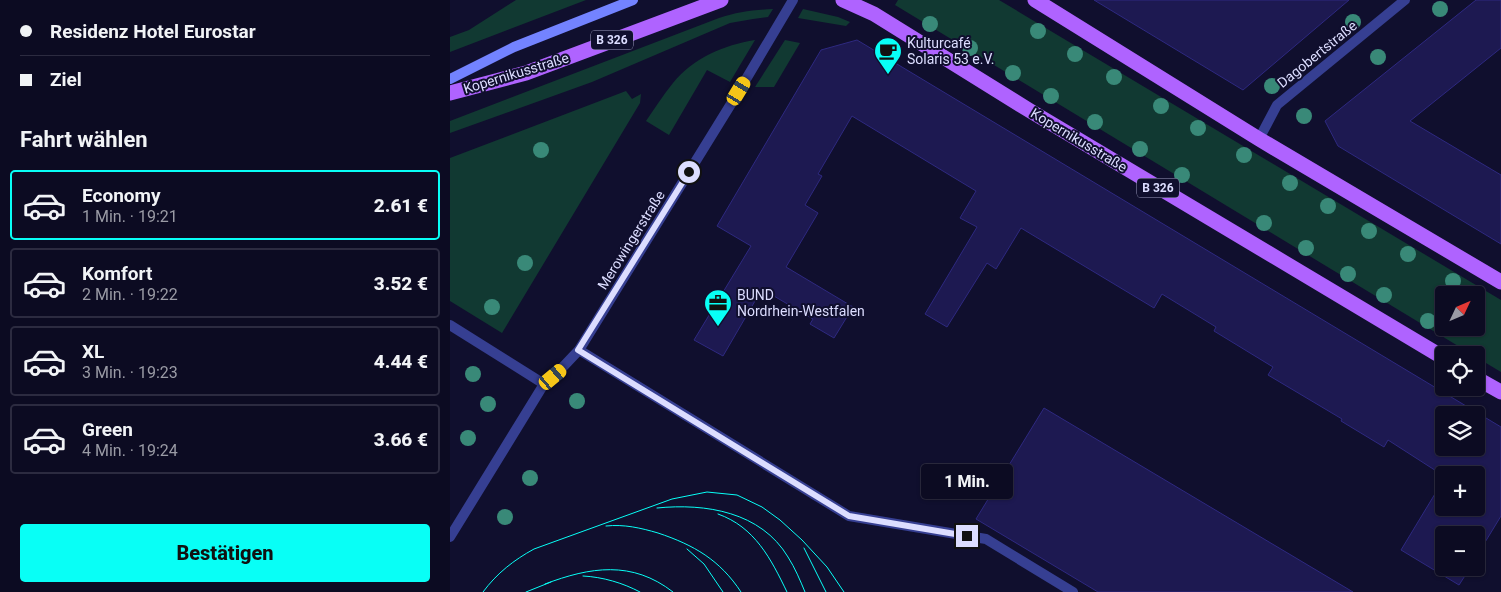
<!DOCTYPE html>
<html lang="de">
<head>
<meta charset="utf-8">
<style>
	:root { --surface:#0c0b22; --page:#1a192f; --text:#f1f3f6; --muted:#9a9ba5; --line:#2c2b40; --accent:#08fff6 }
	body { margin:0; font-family:Roboto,sans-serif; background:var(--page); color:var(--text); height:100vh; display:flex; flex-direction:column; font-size:19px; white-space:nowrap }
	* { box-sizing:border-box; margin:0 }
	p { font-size:16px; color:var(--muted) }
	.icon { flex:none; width:28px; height:28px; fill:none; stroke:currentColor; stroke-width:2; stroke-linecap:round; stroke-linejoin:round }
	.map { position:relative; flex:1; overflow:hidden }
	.side { display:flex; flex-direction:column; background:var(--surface); width:450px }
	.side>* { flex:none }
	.guide { display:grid; align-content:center; height:110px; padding:0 20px; background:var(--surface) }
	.needle { width:32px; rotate:46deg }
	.fabs { position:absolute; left:985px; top:286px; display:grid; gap:10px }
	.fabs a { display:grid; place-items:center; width:50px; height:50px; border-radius:5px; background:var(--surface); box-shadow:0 1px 4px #0004,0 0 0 1px var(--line); font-size:25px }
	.end { position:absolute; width:22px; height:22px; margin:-11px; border:6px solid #dcddff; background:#111; box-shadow:0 0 0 2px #111 }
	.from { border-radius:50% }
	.bubble { position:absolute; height:35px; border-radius:5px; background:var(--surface); box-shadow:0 1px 4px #0004,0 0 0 1px var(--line); font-size:16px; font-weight:800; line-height:35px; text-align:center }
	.car { position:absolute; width:15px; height:30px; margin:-15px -8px; border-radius:6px; box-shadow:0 0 4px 1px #0007; background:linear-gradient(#f5c518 24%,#345 0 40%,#f5c518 0 76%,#345 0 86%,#f5c518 0) }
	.guide b { display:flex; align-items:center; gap:18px; height:48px; font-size:19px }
	.guide b+b { border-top:1px solid var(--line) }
	.guide i { width:12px; height:12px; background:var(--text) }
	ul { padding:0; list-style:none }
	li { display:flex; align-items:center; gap:15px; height:70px; margin:0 10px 8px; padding:0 10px; border:2px solid var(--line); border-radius:5px }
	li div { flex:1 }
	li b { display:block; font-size:19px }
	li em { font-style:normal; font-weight:800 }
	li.on { border-color:var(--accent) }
	li>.icon { width:45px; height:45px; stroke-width:1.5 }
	h2 { padding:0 20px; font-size:22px; line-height:60px }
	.cta { display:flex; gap:10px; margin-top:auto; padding:10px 20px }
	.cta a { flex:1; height:58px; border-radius:5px; background:var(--accent); color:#111; font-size:20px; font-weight:800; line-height:58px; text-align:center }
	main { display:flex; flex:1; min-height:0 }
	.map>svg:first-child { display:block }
	.green { fill:#113932; fill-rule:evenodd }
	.building { fill:#1d1951; stroke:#2e2980; fill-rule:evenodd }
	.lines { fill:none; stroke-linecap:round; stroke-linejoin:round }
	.lane { stroke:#363f92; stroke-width:10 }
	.street { stroke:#363f92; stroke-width:10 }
	.secondary { stroke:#7383ff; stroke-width:10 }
	.primary { stroke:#af63ff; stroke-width:15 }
	.tram { stroke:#08fff6; stroke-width:1 }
	.tree { fill:#398978 }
	.route { stroke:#dcddff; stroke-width:6 }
	.labels { text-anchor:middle; stroke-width:4; stroke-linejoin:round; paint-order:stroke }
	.shield { fill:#100f2e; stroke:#9f9fc0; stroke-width:1 }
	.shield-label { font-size:12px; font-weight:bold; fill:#dcddff }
	.poi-label { font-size:14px; fill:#dcddff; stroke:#100f2e; text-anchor:start }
	.street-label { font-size:14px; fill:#dcddff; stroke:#100f2e }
</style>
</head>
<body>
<main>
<section class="side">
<div class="guide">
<b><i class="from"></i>Residenz Hotel Eurostar</b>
<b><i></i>Ziel</b>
</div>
<h2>Fahrt wählen</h2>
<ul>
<li class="on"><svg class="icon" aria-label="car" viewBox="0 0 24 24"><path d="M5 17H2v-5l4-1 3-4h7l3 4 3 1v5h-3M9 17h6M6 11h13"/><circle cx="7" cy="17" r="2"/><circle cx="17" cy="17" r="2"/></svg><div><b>Economy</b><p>1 Min. · 19:21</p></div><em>2.61 €</em></li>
<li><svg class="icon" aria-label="car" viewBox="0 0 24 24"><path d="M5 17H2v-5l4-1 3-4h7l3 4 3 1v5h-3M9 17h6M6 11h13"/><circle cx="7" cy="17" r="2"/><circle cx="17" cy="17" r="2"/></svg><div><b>Komfort</b><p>2 Min. · 19:22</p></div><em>3.52 €</em></li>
<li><svg class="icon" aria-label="car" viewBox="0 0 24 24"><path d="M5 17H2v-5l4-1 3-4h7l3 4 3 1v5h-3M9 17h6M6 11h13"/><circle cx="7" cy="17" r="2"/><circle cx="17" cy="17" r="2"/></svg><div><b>XL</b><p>3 Min. · 19:23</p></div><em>4.44 €</em></li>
<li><svg class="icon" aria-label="car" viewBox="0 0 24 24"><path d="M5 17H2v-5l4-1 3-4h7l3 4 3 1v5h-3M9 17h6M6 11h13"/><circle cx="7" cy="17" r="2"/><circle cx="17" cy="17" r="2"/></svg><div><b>Green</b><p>4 Min. · 19:24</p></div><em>3.66 €</em></li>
</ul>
<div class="cta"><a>Bestätigen</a></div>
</section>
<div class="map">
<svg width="1051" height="592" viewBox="0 0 1051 592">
	<rect width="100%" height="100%" fill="#100f2e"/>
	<path class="green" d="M66,0H136L0,52V37L19,30Z
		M448,0H549L1051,300V372L1026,357V355H1023L445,5ZM994,295H1026V328H994Z
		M323,9L318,17L303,19L280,23L142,82L0,133V121L269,18C287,12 304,10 323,9Z
		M353,9L388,17L400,22L396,26L348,18Z
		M305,40L280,82L257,70L219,135L196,121C205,108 213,95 223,83C243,58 274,45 305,40Z
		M335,40L350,43L324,87H305Z
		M176,91L182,99L191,94L190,103L52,333L0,301V158Z"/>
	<path class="building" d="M644,0H899L793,90Z
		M1026,0H1051V48L960,121L1051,175V244L888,146L875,121Z
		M407,40L1051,427V516L1026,557V535H994V568H1020L1009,585L951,550L994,479V508H1026V475L994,476L938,440L934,447L891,421L892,419L818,375L823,367L764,331L766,327L712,294L704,308L571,228L546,269L537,263L497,327L475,314L527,227L510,218L526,191L402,116L368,174L372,176L355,205L368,213L336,267L403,307L384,338L360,324L363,319L312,289L273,356L244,340L301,246L267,226L371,50ZM994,415H1026V448H994Z
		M594,408L903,592H648L526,519Z"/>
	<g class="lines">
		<path class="lane" d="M129,350L399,516L536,539L623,592"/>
		<path class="street" d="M809,139L827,105L955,0
			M0,325L94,384
			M0,537L94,384L111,369L129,350L289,91L343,0"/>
		<path class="secondary" d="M0,79L64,47L183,0"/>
		<path class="primary" d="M393,0L424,14L582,112L994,358
			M585,0L809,139L1051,282
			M0,93L76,73L271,0
			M1026,378L1051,392"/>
		<path class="tram" d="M207,508C256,503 311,512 338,557C345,568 350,580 355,592
			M268,514C305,527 321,559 337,592
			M156,526C174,524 191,528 208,533C244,545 270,560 291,592
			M354,548L376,592
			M237,549L254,564L273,592
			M133,576C153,577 173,583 190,592
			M95,584C140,567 182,560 223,592
			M33,592C47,573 64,560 84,549L222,499L257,492L287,495L312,507L330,520L352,540L377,567L394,592
			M76,592L101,582"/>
	</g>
	<g class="tree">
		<circle cx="990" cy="9" r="8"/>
		<circle cx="903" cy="22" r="8"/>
		<circle cx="480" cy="24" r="8"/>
		<circle cx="588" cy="31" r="8"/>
		<circle cx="520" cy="48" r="8"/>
		<circle cx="625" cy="54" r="8"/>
		<circle cx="928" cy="57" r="8"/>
		<circle cx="563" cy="73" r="8"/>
		<circle cx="664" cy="77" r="8"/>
		<circle cx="822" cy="86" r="8"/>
		<circle cx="601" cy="96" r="8"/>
		<circle cx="711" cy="106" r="8"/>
		<circle cx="854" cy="116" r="8"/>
		<circle cx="645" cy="122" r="8"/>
		<circle cx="748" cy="128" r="8"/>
		<circle cx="690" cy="149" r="8"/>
		<circle cx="91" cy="150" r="8"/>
		<circle cx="794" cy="155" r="8"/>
		<circle cx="732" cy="175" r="8"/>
		<circle cx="840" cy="183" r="8"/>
		<circle cx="878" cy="206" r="8"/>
		<circle cx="814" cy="223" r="8"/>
		<circle cx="919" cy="231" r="8"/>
		<circle cx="856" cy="248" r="8"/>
		<circle cx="958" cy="254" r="8"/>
		<circle cx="75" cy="263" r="8"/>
		<circle cx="898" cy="274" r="8"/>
		<circle cx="1003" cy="281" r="8"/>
		<circle cx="934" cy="295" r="8"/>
		<circle cx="42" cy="307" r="8"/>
		<circle cx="978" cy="321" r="8"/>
		<circle cx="23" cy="374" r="8"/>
		<circle cx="127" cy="401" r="8"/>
		<circle cx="38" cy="404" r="8"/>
		<circle cx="18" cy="438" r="8"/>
		<circle cx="80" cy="478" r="8"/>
		<circle cx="55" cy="517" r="8"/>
	</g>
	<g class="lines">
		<path class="route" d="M239,172L128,350L399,516L517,536"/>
	</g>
	<defs>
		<g id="cafe-pin" transform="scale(1.4375)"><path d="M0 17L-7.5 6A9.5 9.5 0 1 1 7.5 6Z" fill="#08fff6" stroke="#100f2e"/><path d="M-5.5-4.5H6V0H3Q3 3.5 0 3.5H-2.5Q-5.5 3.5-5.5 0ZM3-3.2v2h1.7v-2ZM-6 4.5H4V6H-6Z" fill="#111"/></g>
		<g id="office-pin" transform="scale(1.4375)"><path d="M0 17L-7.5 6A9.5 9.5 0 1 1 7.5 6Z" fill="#08fff6" stroke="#100f2e"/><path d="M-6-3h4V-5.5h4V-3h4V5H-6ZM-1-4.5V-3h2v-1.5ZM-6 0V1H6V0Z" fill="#111"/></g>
	</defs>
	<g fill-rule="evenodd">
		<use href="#cafe-pin" x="438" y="51"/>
		<use href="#office-pin" x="268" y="303"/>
	</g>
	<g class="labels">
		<g class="shield">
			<rect x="141" y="30.5" width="42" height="19" rx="4"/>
			<rect x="687" y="178.5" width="42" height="19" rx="4"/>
		</g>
		<g class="shield-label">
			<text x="162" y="44">B 326</text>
			<text x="708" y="192">B 326</text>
		</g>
		<g class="poi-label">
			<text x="457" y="48">Kulturcafé<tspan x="457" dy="16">Solaris 53 e.V.</tspan></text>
			<text x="287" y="300">BUND<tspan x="287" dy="16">Nordrhein-Westfalen</tspan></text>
		</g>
		<g class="street-label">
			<text transform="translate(867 54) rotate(-39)" y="5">Dagobertstraße</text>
			<text transform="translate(66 73) rotate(-17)" y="5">Kopernikusstraße</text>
			<text transform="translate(629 140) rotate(31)" y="5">Kopernikusstraße</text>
			<text transform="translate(181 240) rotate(-58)" y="5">Merowingerstraße</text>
		</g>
	</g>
</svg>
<div class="fabs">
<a><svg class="needle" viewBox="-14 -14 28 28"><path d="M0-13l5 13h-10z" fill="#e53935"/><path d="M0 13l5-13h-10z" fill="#9a9ba5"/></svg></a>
<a><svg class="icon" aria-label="locate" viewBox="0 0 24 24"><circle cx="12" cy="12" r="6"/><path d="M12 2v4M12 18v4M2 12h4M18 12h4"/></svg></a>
<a><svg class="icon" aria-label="layers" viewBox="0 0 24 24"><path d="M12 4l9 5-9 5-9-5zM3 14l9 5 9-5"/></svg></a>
<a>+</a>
<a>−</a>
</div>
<i class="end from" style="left:239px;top:172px"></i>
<i class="end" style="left:517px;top:536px"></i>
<div class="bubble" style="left:471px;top:464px;width:92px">1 Min.</div>
<i class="car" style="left:289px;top:91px;rotate:31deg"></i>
<i class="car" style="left:103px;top:377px;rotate:50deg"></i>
</div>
</main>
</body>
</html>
